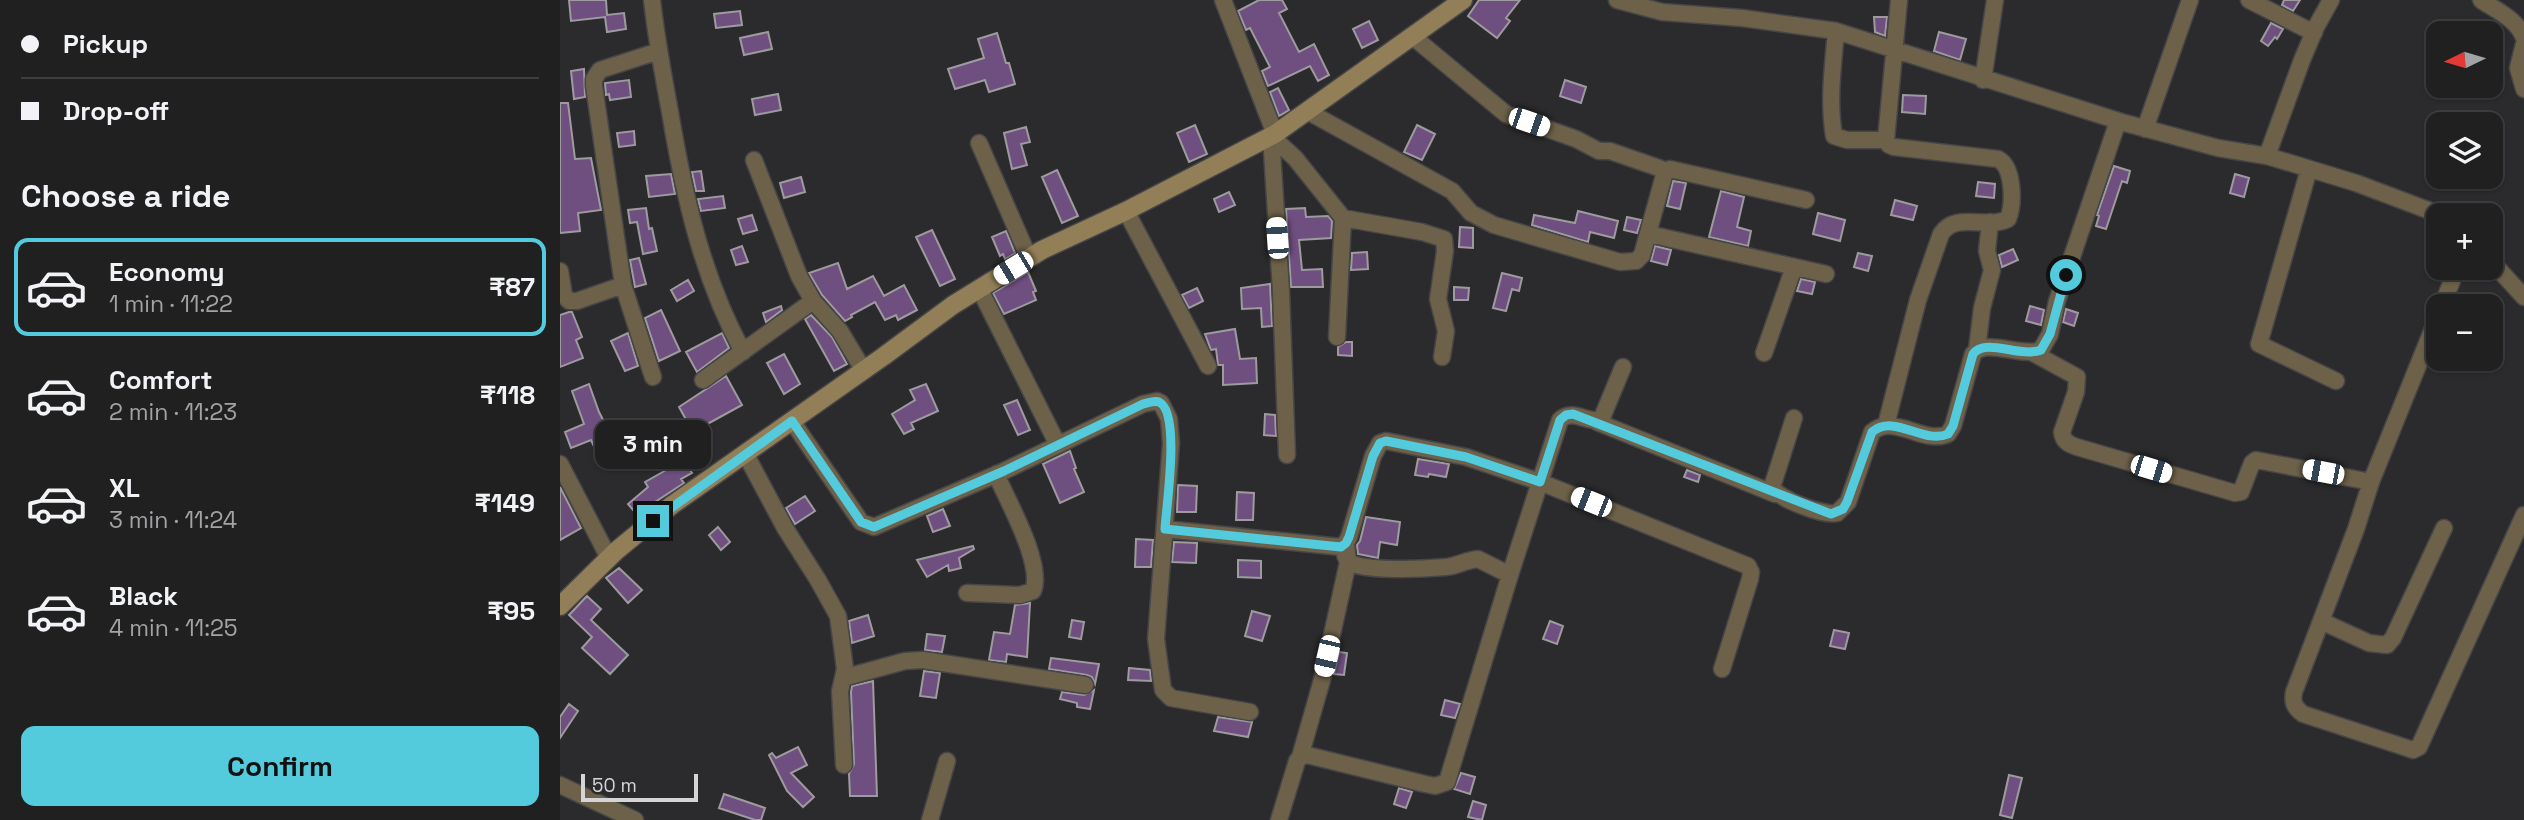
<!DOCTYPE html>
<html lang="en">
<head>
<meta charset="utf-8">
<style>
	:root { --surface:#202021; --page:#28282a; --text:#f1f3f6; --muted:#a2a3a5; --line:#3d3e3f; --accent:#53cbdc }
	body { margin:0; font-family:"Space Grotesk",sans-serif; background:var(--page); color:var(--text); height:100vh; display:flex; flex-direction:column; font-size:26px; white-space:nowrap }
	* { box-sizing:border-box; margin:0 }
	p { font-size:23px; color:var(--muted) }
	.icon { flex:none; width:38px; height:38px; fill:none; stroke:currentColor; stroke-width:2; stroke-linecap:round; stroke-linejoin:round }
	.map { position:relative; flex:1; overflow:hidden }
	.sheet { display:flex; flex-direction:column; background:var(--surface); width:560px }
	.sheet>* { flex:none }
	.banner { display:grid; align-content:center; height:154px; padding:0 21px; background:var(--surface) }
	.needle { width:46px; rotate:265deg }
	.fabs { position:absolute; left:1866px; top:21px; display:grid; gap:14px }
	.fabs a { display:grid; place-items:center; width:77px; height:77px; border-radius:14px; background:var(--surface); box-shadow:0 2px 5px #0004,0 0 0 2px var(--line); font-size:35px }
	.scale { position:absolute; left:21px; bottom:18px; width:117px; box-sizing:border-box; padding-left:7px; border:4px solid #d6d5d6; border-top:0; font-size:19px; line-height:24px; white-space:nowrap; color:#d6d5d6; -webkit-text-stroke:5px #2b2a2c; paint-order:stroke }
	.end { position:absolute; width:32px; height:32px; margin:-16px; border:9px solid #53cbdc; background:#111; box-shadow:0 0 0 4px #111 }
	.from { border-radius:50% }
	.bubble { position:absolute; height:49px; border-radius:14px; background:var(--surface); box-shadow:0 2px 5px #0004,0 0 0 2px var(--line); font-size:23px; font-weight:600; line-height:49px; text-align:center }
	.car { position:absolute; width:21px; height:42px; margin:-21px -10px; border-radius:9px; box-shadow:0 0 5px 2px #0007; background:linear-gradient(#fff 24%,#345 0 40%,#fff 0 76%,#345 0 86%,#fff 0) }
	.banner b { display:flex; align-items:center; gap:24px; height:66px; font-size:26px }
	.banner b+b { border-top:2px solid var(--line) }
	.banner i { width:18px; height:18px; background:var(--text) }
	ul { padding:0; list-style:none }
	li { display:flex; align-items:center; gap:21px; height:98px; margin:0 14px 10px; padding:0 7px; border:4px solid transparent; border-radius:14px }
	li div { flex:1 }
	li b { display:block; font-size:26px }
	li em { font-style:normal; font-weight:600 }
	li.current { border-color:var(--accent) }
	li>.icon { width:63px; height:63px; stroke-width:1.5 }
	h2 { padding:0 21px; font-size:32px; line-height:84px }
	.cta { display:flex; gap:14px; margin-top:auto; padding:14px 21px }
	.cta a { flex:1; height:80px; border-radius:14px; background:var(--accent); color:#111; font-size:28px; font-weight:600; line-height:80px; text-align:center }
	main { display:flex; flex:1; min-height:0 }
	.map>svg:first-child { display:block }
	.building { fill:#6f4e80; stroke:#9d9b9e; stroke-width:2 }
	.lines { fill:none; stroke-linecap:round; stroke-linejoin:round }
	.street-casing { stroke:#464547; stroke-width:19 }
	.secondary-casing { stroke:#464547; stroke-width:21 }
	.street { stroke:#6d6149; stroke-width:16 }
	.secondary { stroke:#927f58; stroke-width:18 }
	.route { stroke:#53cbdc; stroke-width:9 }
</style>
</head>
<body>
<main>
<section class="sheet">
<div class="banner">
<b><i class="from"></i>Pickup</b>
<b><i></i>Drop-off</b>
</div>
<h2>Choose a ride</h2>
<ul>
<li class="current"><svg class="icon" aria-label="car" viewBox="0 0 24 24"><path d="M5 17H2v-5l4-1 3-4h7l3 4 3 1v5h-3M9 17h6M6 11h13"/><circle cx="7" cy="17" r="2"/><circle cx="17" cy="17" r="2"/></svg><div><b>Economy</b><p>1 min · 11:22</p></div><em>₹87</em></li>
<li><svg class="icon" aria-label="car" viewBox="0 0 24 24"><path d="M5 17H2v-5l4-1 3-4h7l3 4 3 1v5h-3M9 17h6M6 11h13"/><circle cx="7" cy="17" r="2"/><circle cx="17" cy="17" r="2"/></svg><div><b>Comfort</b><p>2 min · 11:23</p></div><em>₹118</em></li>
<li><svg class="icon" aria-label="car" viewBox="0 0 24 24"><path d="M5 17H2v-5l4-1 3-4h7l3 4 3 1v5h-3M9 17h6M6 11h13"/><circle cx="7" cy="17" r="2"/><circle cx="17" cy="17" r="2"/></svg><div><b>XL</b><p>3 min · 11:24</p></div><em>₹149</em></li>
<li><svg class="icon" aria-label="car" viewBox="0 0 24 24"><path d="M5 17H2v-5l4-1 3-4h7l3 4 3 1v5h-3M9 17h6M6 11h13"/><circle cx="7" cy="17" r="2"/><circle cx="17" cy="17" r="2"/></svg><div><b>Black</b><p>4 min · 11:25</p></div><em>₹95</em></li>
</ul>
<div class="cta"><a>Confirm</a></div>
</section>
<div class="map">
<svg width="1964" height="820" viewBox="0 0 1964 820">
	<rect width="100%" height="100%" fill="#2b2a2c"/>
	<path class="building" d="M9,0H46L47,15L64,13L66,29L47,32L45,17L11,21Z
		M699,0H722L727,9L719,13L739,52L754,44L769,75L758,81L750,66L708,86L702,71L710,67L690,28L686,30L678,11Z
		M919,0H960L946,18L950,21L937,38L908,16Z
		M1724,0H1740L1733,11L1722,5Z
		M180,11L182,25L156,28L154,14Z
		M1314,17H1327L1325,36L1315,32Z
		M809,21L818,40L802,48L793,29Z
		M1711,23L1723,29L1717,39L1715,37L1708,46L1701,41Z
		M208,32L212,49L184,55L180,38Z
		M1379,32L1406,39L1400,60L1374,51Z
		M437,33L446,63H449L455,84L429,92L425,80L395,89L388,69L424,58L418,39Z
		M24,69L25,97L14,99L11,71Z
		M69,80L71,97L50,100L49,94L46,95L45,83Z
		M1005,80L1026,87L1021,103L1000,96Z
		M718,88L729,110L719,116L710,92Z
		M218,94L221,110L195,115L192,99Z
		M1343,95L1366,96L1365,114L1342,112Z
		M0,103H8L15,159L31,158L41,210L18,213L20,231L0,233Z
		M635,125L647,154L629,162L617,133Z
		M857,125L875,134L862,160L844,152Z
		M466,127L470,142L461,144L467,165L452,169L444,133Z
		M74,131L75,145L59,147L57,133Z
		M1554,166L1570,171L1567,183L1562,181L1546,229L1536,226L1539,216L1537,215Z
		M497,170L518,216L502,223L482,177Z
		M141,171L144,191H136L132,172Z
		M111,174L115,194L89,197L86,176Z
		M1675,174L1689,178L1684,197L1670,193Z
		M241,177L245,192L224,198L220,183Z
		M1113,181L1126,183L1120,209L1107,206Z
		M1418,182L1435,184L1434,198L1416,196Z
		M1161,191L1184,197L1177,227L1191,231L1188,246L1149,237Z
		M669,192L675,205L659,212L654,199Z
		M163,196L165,208L141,211L138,199Z
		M1335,200L1357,206L1353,220L1331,215Z
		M86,208L89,229L92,228L97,251L83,254L77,222L70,223L68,210Z
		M745,208L746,217L768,216L772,221L771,238L739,240L742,270L762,269L763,287H731L726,209Z
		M1018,211L1058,221L1054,238L1030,232L1028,242L972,225L974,215L1015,223Z
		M1258,213L1285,220L1280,241L1253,234Z
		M192,215L197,230L183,234L178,219Z
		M1067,217L1081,220L1077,233L1064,230Z
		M900,227L913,228V248L899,247Z
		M372,230L395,279L380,286L356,237Z
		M446,231L455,253L445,259L443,254L440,256L432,237Z
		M182,246L188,262L176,265L171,250Z
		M1095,246L1111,250L1107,265L1091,261Z
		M1453,249L1458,260L1442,267L1439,255Z
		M807,252L808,269L791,270L792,253Z
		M1298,253L1312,256L1308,271L1294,267Z
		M79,258L86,284L75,287L70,260Z
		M278,263L287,289L313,276L324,296L344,285L357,310L338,320L336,315L325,320L315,302L291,315L292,317L285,321L262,295L249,273Z
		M468,272L476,291L473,292L476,300L444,314L433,293Z
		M942,273L962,278L959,291L952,289L946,311L933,308Z
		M1241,279L1255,282L1252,294L1237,291Z
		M128,280L134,291L117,301L111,290Z
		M710,284L712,326L702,327L701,308L682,309L681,288Z
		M894,287L909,288L908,300H894Z
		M637,288L643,301L629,308L622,295Z
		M221,306L222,310L206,322L203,313Z
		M1470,306L1484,310L1481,325L1466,321Z
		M1506,309L1518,313L1514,326L1503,322Z
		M101,310L120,351L99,361L85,318Z
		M9,312H12L22,337L16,340L23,358L0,367V315Z
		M251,315L272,337L287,364L274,371L245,319Z
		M675,329L680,359L696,358L697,383L663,385V365H658L656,349L651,350L645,334Z
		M68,333L78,366L65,371L51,341Z
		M162,333L169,348L137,372L126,352Z
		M786,342H792V356L778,355V347Z
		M224,354L240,384L224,394L207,363Z
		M166,376L182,405L140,428L143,427L151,442L132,453L123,437L133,432L119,407Z
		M29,384L39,412L49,431L52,430L58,445L37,453L31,440L11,448L5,432L24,424L12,391Z
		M366,384L378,411L351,423L354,429L344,434L332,414L355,400L350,390Z
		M457,400L470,430L458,435L444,405Z
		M705,414L715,415L716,436L704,435Z
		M510,451L516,468L514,469L524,492L500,503L483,464Z
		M858,459L889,464L886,477L869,474L868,477L855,475Z
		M124,460L132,473L121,479L124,483L89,506L79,517L68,504L88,487L85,482Z
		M1127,470L1140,475L1138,482L1124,477Z
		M618,485L637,486L636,512H617Z
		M0,487L21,528L0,540Z
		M677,492L694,493L693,520H676Z
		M245,496L255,511L235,524L226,508Z
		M383,509L390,526L373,532L367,516Z
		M806,517L840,522L837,545L820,542L818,558L798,554L797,545L800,541Z
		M158,527L170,542L161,550L149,535Z
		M576,539L593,540L591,567H575Z
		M614,542L637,543L636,563L612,562Z
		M413,546L414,549L399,558L401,568L389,571L388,565L367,577L357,560Z
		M678,560L701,561V578L678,577Z
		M59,568L82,590L68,603L46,578Z
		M27,596L41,609L31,620L68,655L50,674L22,648L32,637L9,615Z
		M470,603L467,657L447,654L446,662L429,660L434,632L450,634L455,605Z
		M692,611L710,616L702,641L685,636Z
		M308,615L314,636L292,643L289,621Z
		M512,620L524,622L521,639L509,637Z
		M990,621L1003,626L997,644L983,639Z
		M1274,630L1289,633L1285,649L1270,646Z
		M367,634L385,636L382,652L365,650Z
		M779,652L787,653L784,675L774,674Z
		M491,658L539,664L535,684L532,677L527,675L489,669Z
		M569,668L590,670L591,681L568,680Z
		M364,671L380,673L376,698L360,696Z
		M313,681L317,796H290L289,774L294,764L291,692L292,686Z
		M534,690L530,709L517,707V703L500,699L502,692L524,695Z
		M885,700L900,704L895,718L881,715Z
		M9,704L18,711L0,738V717Z
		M658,717L692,722L688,737L654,731Z
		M238,747L247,765L231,773L254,797L243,807L227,791L209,755L212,753L216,758Z
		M901,773L915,777L910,794L894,789Z
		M1449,775L1462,778L1452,818L1440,815Z
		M839,788L852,792L846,808L834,804Z
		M164,794L205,808L201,820H195L159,808Z
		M913,801L926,805L922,820L908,817Z"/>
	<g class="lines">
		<g class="street-casing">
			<path id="street" d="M92,0C96,37 103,74 110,112C124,195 142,277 183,352
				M663,0L715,134
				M1057,0L1102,12L1182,18L1276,31L1565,123L1658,148L1707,156L1737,165L1796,183L1881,215
				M1689,0L1754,33
				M1921,0C1936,10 1958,20 1964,38
				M1276,31C1273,66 1268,101 1274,136L1287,140H1326
				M852,36L946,114L1016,139L1039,151H1050L1099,168L1105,172
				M1964,44L1958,68L1964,89
				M1423,80L1435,0
				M747,111L892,191L911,213L934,225L1060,262L1076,261L1082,255L1103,179L1105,172L1110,169L1246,200
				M1585,129L1630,0
				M711,136L721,291L727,455
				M711,136L735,158L783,218L777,337
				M419,143L469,258
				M1707,156L1742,60L1756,27L1771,0
				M194,160L239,276L253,301L280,331L304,371
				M1749,169L1699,344L1776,381
				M566,211L648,366
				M783,218L862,232L884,239L885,251L878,299L886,331L882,357
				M1089,234L1266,274
				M1930,260L1964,297
				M0,271L4,295L9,301H17L63,285
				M419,288L498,445
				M1882,306L1897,268
				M1878,316L1811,482L1796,529L1734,692C1732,702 1734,707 1743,714L1844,747L1853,750L1859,747L1964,515
				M1417,349L1422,308L1432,270L1427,251L1430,222
				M1204,353L1234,267
				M1473,353L1517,377L1516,392L1502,432C1503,441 1508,444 1517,447L1675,493L1681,492L1692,463L1696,460L1811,482
				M93,377L63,285L34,86V79L40,70L99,51
				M143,380L253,301
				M1234,418L1212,487C1218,499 1263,516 1277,513L1288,502L1312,432C1335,413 1363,445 1388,434L1393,426L1413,354C1426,337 1460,358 1481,350L1490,334L1497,301L1558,121
				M232,421L301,522L314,527L444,471L583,404L597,401L601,403L609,419L611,443L596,639L603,690L611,698L690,712
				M1037,422L1215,494
				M1326,425L1358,300L1381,234C1396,211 1426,230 1448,219C1454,204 1454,167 1438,159L1334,147L1329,145L1326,140L1339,0
				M185,453L225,528L258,580L278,616L285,669L280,691L284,765
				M0,464L49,558
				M605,529L781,547L786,543L789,537L813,456L820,443L826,441L906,457L980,482L1188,566L1191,572L1190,579L1162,669
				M785,555L788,562C807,572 863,569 886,567C897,566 906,560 918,559L950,575
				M407,593L460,595L473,591C484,564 447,500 436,474
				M1761,621L1809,643L1827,645L1833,638L1884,528
				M283,678L345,661L363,660L525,685
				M740,757L762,680L788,562L786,543
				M0,785L75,820
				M370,820L387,761
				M719,820L737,761L740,757L747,755L865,784L875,786L887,782L950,575L1000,420C1013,408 1026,423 1041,420L1063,367"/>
		</g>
		<g class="secondary-casing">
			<path id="secondary" d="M0,606L56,551L112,505L324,356L393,305L482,250L566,211L715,134L903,0"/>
		</g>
		<use href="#street" class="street"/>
		<use href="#secondary" class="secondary"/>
	</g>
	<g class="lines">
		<path class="route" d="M93,521L232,421L301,522L314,527L444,471L583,404C588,403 594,400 599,402C621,412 606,508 605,529L781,547L786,543L789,537L813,456L820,443L826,441L906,457L980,482L1000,420L1006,415L1013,414L1271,514L1283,509L1287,502L1312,432C1335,413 1363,445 1388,434L1393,426L1413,354C1425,337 1460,358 1481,350L1490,334L1506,275"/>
	</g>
</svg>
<div class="fabs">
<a><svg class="needle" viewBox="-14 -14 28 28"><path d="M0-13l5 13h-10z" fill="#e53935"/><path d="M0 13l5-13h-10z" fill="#a2a3a5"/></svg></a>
<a><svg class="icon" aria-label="layers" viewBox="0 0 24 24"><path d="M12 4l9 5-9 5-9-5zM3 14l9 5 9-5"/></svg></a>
<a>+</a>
<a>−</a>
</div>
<div class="scale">50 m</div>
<i class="end from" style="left:1506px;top:275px"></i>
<i class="end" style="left:93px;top:521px"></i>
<div class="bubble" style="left:35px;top:420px;width:116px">3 min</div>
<i class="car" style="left:969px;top:122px;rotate:109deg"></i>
<i class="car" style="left:717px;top:238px;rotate:356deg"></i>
<i class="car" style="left:453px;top:268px;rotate:239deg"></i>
<i class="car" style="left:1591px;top:469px;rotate:107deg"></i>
<i class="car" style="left:1763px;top:472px;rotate:281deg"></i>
<i class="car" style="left:1031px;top:502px;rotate:292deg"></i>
<i class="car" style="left:767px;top:656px;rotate:193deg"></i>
</div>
</main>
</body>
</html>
